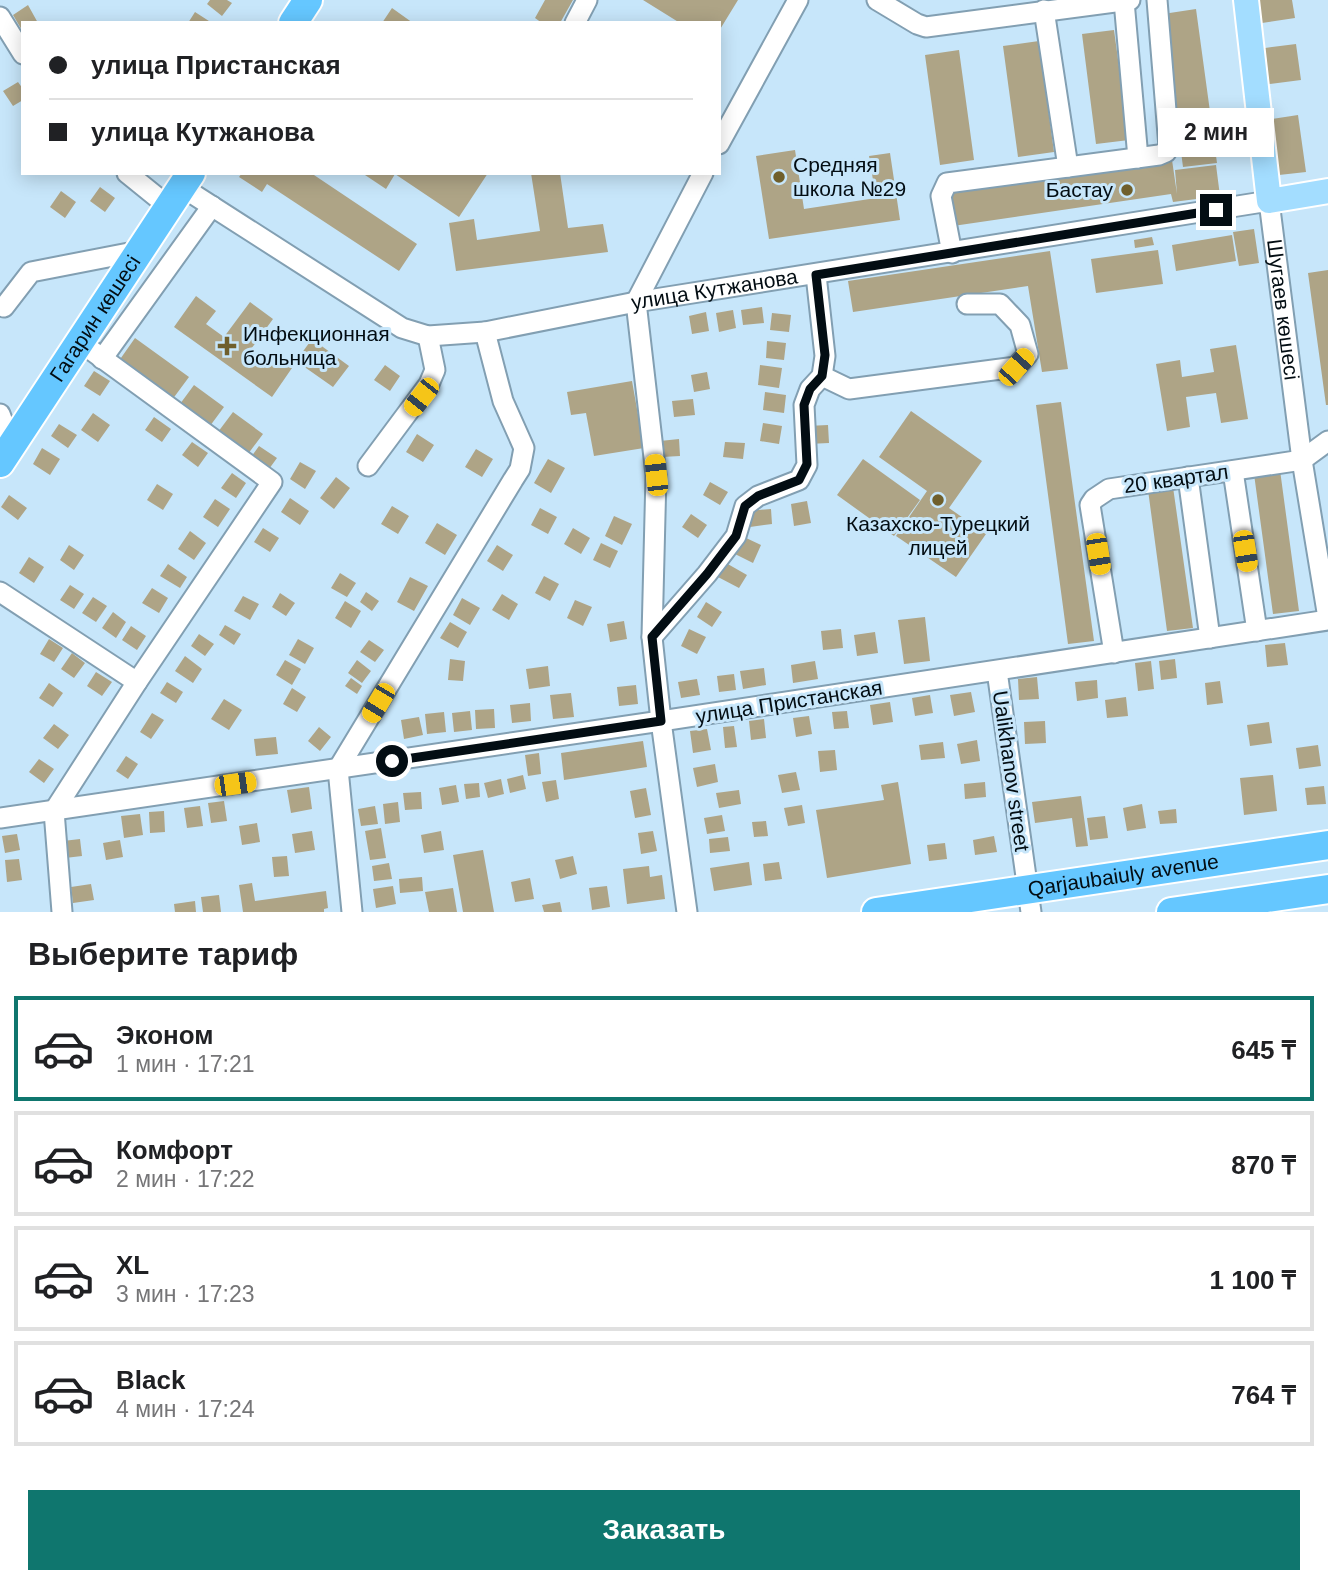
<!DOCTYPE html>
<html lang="ru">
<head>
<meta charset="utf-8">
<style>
	:root { --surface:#fff; --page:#f6f6f6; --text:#202124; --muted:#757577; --line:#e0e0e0; --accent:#0f766e }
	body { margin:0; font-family:Arial,sans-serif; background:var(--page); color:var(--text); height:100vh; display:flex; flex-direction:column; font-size:26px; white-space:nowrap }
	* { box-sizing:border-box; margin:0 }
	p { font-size:23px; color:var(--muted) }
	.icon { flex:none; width:38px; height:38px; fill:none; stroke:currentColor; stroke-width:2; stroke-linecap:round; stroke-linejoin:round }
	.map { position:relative; height:912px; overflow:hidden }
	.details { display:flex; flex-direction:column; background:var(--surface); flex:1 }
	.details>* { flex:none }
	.guide { position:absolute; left:21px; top:21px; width:700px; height:154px; border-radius:0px; box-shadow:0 4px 18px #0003; display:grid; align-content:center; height:154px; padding:0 28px; background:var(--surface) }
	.end { position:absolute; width:32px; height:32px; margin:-16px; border:9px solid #030d13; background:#fff; box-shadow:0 0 0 4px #fff }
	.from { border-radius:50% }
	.bubble { position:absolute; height:49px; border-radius:0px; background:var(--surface); box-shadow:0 4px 18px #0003; font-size:23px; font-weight:800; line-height:49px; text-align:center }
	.car { position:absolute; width:21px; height:42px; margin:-21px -10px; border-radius:9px; box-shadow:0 0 5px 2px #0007; background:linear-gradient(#f5c518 24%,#345 0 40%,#f5c518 0 76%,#345 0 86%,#f5c518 0) }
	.guide b { display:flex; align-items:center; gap:24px; height:66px; font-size:26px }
	.guide b+b { border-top:2px solid var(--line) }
	.guide i { width:18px; height:18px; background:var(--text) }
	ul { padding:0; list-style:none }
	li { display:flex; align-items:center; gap:21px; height:105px; margin:0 14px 10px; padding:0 14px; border:4px solid var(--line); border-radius:0px }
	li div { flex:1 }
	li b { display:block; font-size:26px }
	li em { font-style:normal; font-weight:800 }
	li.on { border-color:var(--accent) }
	li>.icon { width:63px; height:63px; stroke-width:1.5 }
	h2 { padding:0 28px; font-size:32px; line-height:84px }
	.primary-button { display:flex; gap:14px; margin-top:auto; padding:14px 28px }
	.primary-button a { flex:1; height:80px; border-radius:0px; background:var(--accent); color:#fff; font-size:28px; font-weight:800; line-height:80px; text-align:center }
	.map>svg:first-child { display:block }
	.building { fill:#aea486 }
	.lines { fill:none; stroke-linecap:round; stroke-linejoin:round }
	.minor-casing { stroke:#829fb2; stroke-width:23 }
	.major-casing { stroke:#fff; stroke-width:28 }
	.highway-casing { stroke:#fff; stroke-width:32 }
	.minor { stroke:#fff; stroke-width:19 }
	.major { stroke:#a3ddff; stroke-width:24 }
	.highway { stroke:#65c7ff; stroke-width:28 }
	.route { stroke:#030d13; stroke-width:9 }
	.poi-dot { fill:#6f5f2c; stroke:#c7e6fa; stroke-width:2.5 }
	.labels { text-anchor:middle; stroke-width:6; stroke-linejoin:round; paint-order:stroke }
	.poi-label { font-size:21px; fill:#030d13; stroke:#c7e6fa; text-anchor:start }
	.street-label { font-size:21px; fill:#030d13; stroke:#c7e6fa }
</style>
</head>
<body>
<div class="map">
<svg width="1328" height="912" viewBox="0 0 1328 912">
	<rect width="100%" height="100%" fill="#c7e6fa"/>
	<path class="building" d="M210,0H227L232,3L222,16L207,4Z
		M545,0H573L560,23H542L535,18Z
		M643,0H738L719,31V23H680Z
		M1259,0H1292L1295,18L1262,23Z
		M28,5L38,23H23V32L13,15Z
		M392,8L413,23H382Z
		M1196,9L1217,163L1183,167L1163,14Z
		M195,12L212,23H188Z
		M1114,30L1129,140L1096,144L1082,34Z
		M1039,41L1054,152L1018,157L1003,46Z
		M1296,44L1301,80L1269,84L1265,48Z
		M959,50L974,160L940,165L925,55Z
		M18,82L23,89V100L13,106L3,91Z
		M1298,115L1306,172L1279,175L1272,119Z
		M795,150L804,209L876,198L869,156L890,153L900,220L769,239L756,156Z
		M1172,160L1177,194L1175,170L1216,165L1220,196L1173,202L1171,194L953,226L949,193Z
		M242,173H311L417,244L399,271L267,184L262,192L239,177Z
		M362,173H488L459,217L395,174L386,189Z
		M531,173H560L568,228L603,224L608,252L456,271L449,223L474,219L477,240L540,231Z
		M100,187L115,198L105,212L90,201Z
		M61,191L76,202L65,218L50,207Z
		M1254,229L1259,263L1239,266L1233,232Z
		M1232,235L1236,261L1176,271L1172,245Z
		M1152,237L1154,245L1135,248L1134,240Z
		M1158,250L1163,284L1096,293L1091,259Z
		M1050,251L1068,369L1042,372L1028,286L853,312L848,281Z
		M1328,270V405H1326L1308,273Z
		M196,296L216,311L206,324L224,337L250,302L273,319L246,356L264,368L273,355L292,368L272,397L174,327Z
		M762,307L764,323L743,325L741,310Z
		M733,310L736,328L719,332L716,313Z
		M706,312L709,331L692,334L689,316Z
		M772,313L791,315L789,332L770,330Z
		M135,338L189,377L169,404L116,365Z
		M312,339L349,366L333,387L296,361Z
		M767,341L786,343L784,360L766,358Z
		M1236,345L1248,419L1221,423L1216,393L1186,397L1190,427L1167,431L1156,364L1180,360L1182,377L1214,372L1210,349Z
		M385,365L400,376L390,391L374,380Z
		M760,365L782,368L779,388L758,385Z
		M94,371L110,381L100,396L84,386Z
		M707,372L710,389L694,392L691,375Z
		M632,381L644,448L594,456L586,413L571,415L567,392Z
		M194,385L224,407L210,426L180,404Z
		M765,392L786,395L784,413L763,410Z
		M693,399L695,415L674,417L672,401Z
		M1061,402L1094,641L1068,644L1036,405Z
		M911,411L982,461L949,508L986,534L956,577L896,536L927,491L879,457Z
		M233,412L263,434L248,454L218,432Z
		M93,413L110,425L98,442L81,430Z
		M154,417L171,429L162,442L145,430Z
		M763,423L782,426L779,444L760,441Z
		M59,424L77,435L68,448L51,436Z
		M828,425L829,443L808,444L807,426Z
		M417,434L434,445L423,462L406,452Z
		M679,439L680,456L662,457L660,441Z
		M192,442L208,453L198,467L182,455Z
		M725,442L745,443L743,459L723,457Z
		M259,446L277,458L269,469L251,457Z
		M42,448L60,459L50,475L33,464Z
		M476,449L493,459L482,477L465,467Z
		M548,459L565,468L551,493L534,483Z
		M863,459L920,500L894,536L837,495Z
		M300,462L316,471L305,489L290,479Z
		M1280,470L1299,611L1273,614L1254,474Z
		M232,473L246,483L236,498L221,488Z
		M336,477L350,488L334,509L320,498Z
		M710,482L728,492L720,505L703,495Z
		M157,484L173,494L163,510L147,500Z
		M1173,487L1193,628L1167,631L1148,490Z
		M9,495L27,508L18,520L1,507Z
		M290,498L309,511L300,525L281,512Z
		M215,499L230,509L218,527L203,517Z
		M807,501L811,523L794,526L791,504Z
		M392,506L409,516L398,534L381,524Z
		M540,508L557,517L548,534L531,525Z
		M771,509L772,524L750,527L748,511Z
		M691,514L707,525L698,538L682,527Z
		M614,516L632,524L622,545L605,536Z
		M437,523L457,535L445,555L425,543Z
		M263,528L279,538L270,552L254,542Z
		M573,528L590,538L581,554L564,544Z
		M190,531L206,543L194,560L178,549Z
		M744,537L761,545L753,563L735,554Z
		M601,543L618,551L610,568L593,560Z
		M69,545L84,555L74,570L60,560Z
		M497,545L513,555L503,571L487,561Z
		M29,557L44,567L34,583L19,573Z
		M726,563L747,575L739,588L718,577Z
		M168,564L187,577L180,588L160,576Z
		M340,573L356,583L347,597L331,588Z
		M544,576L559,584L550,601L535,593Z
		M410,577L428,586L414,611L397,602Z
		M70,585L84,594L74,609L60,600Z
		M152,588L168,598L159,613L142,603Z
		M366,592L379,601L372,611L360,602Z
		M280,593L295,603L286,616L272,607Z
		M502,594L518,604L509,620L492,610Z
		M243,596L259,604L250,620L234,611Z
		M93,597L107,606L96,622L82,613Z
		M462,598L480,608L470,625L453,615Z
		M575,600L592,607L583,626L567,618Z
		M345,601L361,611L351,628L335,618Z
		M706,602L722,612L712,627L697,617Z
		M113,612L126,622L116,638L102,628Z
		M925,617L930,661L904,664L898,620Z
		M624,621L627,639L610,642L607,624Z
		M450,622L467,632L458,648L440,638Z
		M225,625L241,634L234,645L219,635Z
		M131,626L146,636L137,650L122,640Z
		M689,629L706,637L697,654L681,646Z
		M841,629L843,648L823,650L821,631Z
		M875,632L878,653L857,656L854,635Z
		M199,634L214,644L205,656L191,646Z
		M49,639L63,648L54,662L40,654Z
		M298,639L314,648L305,664L289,655Z
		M369,640L384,650L375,662L360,652Z
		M1285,643L1288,665L1267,667L1265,645Z
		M72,653L85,663L74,678L61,669Z
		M185,656L202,669L193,683L175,671Z
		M450,659L465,661L463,681L448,680Z
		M1175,659L1177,678L1161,680L1159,661Z
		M285,660L301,669L292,685L276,675Z
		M357,660L371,671L362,683L348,673Z
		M815,661L818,679L793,683L791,665Z
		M1151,661L1154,689L1138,691L1135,663Z
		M548,666L550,686L529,689L526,669Z
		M764,668L766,685L743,689L740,671Z
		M96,672L112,682L102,696L87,686Z
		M734,674L736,690L719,692L717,676Z
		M1037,677L1039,699L1019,700L1018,679Z
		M351,678L362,686L357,694L345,686Z
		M697,679L700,695L681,698L678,682Z
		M1097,680L1098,698L1077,701L1075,682Z
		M1220,681L1223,703L1207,705L1205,683Z
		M167,682L183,692L176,703L160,693Z
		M49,683L63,693L53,707L39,698Z
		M636,685L638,704L619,706L617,687Z
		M292,688L306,697L297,712L283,704Z
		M971,692L975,712L954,716L950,695Z
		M571,693L574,717L553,719L550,695Z
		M930,695L933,713L915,716L912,698Z
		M1126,697L1128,716L1107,718L1105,700Z
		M224,699L242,710L229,730L211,719Z
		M890,702L893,722L873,725L870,705Z
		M530,703L531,721L512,723L510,705Z
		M494,709L495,728L476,729L475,710Z
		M470,711L472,730L454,732L452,713Z
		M847,711L849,728L834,729L832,712Z
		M444,712L446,732L427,734L425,714Z
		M152,713L164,720L151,739L140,732Z
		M809,716L812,734L796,737L793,718Z
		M419,717L423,735L404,739L401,720Z
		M764,719L766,738L751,740L749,721Z
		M1045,721L1046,743L1025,744L1024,722Z
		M1269,722L1272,743L1250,746L1247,725Z
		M54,724L69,735L58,749L43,738Z
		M734,726L737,747L725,748L723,727Z
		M319,727L331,737L320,751L308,741Z
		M707,729L711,750L693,753L690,731Z
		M276,737L278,754L256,756L254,739Z
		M977,740L980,761L961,764L957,744Z
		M643,741L647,767L564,780L561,753Z
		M943,742L945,758L921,760L919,745Z
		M1318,745L1321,766L1299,769L1296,748Z
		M835,750L837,770L820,772L818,751Z
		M539,753L541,774L528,776L525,755Z
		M126,756L138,764L128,779L116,771Z
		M39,759L54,769L44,783L29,772Z
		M715,764L718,782L697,787L693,768Z
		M796,772L800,790L782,793L778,775Z
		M523,775L526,789L510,793L507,779Z
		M1273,775L1277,811L1244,815L1240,778Z
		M501,779L504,794L488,798L484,783Z
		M556,780L559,799L546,802L542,782Z
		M898,782L911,864L827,878L816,810L884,800L881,785Z
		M985,782L986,797L965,799L964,784Z
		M479,783L480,797L466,799L464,784Z
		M456,785L459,802L442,805L439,788Z
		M1324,786L1326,804L1307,805L1305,788Z
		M309,787L312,809L291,813L287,790Z
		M646,788L651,815L635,818L630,791Z
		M739,790L741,804L719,808L716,793Z
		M421,792L422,809L405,810L403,793Z
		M1081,796L1088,846L1076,847L1072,818L1035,823L1032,802Z
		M224,801L227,821L211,823L208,803Z
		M398,802L400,822L385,824L383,804Z
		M1142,804L1146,828L1127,831L1123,808Z
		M802,805L805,823L788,826L784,808Z
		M200,806L203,826L187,828L184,808Z
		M375,806L378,824L361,826L358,809Z
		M1176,809L1177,823L1160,824L1158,811Z
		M164,811L165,832L150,833L149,812Z
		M140,814L143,835L124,838L121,816Z
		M722,815L725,831L707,834L704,818Z
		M1105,816L1108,838L1090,840L1087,818Z
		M766,821L768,836L754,837L752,822Z
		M257,823L260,842L242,845L239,826Z
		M381,828L386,858L370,860L365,831Z
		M312,831L315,850L295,853L292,834Z
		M441,831L444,850L424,853L421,835Z
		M653,831L657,851L641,854L638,833Z
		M17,834L20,850L5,853L2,836Z
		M994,836L997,852L975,855L973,840Z
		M728,837L730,851L710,853L709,839Z
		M80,839L82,856L65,858L63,841Z
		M120,840L123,857L106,860L103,843Z
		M945,843L947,859L929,861L927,845Z
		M483,850L494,912H463L453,855Z
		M287,856L289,876L274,877L272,857Z
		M573,856L577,874L560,879L555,860Z
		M19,859L22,880L7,882L5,860Z
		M749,862L752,885L714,891L710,868Z
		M779,862L782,879L765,881L763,864Z
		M389,863L392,879L374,881L372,866Z
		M649,866L650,877L662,875L665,899L627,904L623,869Z
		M422,877L423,891L400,893L399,879Z
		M530,878L534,899L515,902L511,882Z
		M252,883L255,901L326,891L328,908L324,909V912H243L239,885Z
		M91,884L94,900L73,903L71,887Z
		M393,886L396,904L376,908L373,889Z
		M607,886L610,907L592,910L589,888Z
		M453,888L457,912H429L425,892Z
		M219,895L221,912H203L201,897Z
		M195,901L196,912H175L174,904Z
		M560,902L562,912H544L542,905Z"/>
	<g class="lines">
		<g class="minor-casing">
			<g id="minor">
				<path d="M877,0L917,24L926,27L1130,0"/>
				<path d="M1124,1L1138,158"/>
				<path d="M1044,10L1068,167"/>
				<path d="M0,17L23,54"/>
				<path d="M575,23L587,0"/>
				<path d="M719,144L798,0"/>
				<path d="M127,173L169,207"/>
				<path id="s1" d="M182,187L402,328L428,336L485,332L636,302L1269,201L1302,460L1328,618"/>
				<path d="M952,253L941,196L947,183L1159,155L1166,152L1169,147L1157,0"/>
				<path d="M4,307L31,272L139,251"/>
				<path d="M102,359L212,206"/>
				<path d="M822,376L849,389L1016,367L1028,354L1020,325L1000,304H967"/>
				<path d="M0,414L12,446"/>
				<path d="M368,466L429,384L435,370L428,336"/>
				<path d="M1233,471L1257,631"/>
				<path d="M1188,477L1210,638"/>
				<path d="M0,592L137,682"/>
				<path d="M652,637L707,574L736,536L745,506L758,496L799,480L807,465L804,405L810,389L822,376L825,356L816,275"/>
				<path d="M1114,653L1090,505L1094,499L1109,489L1302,460L1328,441"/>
				<path d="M997,671L1031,912"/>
				<path d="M0,818L661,721L1328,620"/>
				<path d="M62,912L54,811L137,682L272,482L80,342"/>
				<path d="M352,912L338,769L513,480L520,469L524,448L503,401L485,332"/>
				<path d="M687,912L661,721L652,637L656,475L636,302L703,173"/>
			</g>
		</g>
		<g class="major-casing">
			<path id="major" d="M1246,0L1269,201L1328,191"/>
		</g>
		<g class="highway-casing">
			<g id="highway">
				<path d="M293,23L308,0"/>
				<path id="s2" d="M0,463L191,173"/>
				<path id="s3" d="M876,912L1328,845"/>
				<path d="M1171,912L1328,889"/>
			</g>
		</g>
		<use href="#minor" class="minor"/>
		<use href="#major" class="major"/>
		<use href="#highway" class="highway"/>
	</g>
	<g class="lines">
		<path class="route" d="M392,761L661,721L652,637L707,574L736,536L745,506L758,496L799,480L807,464L804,405L810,389L822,376L825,355L816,275L1216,210"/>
	</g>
	<g class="poi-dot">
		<circle cx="779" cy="177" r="7"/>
		<circle cx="1127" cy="190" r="7"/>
		<path d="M223.5 335.5h7v7h7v7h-7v7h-7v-7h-7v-7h7z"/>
		<circle cx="938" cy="500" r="7"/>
	</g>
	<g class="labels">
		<g class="poi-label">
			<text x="793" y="172">Средняя<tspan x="793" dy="24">школа №29</tspan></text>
			<text x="1113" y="197" text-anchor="end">Бастау</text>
			<text x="243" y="341">Инфекционная<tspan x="243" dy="24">больница</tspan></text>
			<text x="938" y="531" text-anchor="middle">Казахско-Турецкий<tspan x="938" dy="24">лицей</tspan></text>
		</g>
		<g class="street-label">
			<text dy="7" stroke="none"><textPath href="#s1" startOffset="579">улица Кутжанова</textPath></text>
			<text dy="7" stroke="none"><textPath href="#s1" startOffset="1250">Шугаев көшесі</textPath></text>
			<text dy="7" stroke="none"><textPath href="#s2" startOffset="173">Гагарин көшесі</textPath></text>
			<text transform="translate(1176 479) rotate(-8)" y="7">20 квартал</text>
			<text transform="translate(789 702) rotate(-9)" y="7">улица Пристанская</text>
			<text transform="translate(1011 771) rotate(82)" y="7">Ualikhanov street</text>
			<text dy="7" stroke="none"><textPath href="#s3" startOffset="250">Qarjaubaiuly avenue</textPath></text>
		</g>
	</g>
</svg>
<i class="end from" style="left:392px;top:761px"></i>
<i class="end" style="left:1216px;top:210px"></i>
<div class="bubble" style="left:1158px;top:108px;width:116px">2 мин</div>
<i class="car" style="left:1016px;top:367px;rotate:42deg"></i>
<i class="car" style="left:421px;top:397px;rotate:218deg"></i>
<i class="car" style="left:656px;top:475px;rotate:354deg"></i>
<i class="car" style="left:1245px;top:551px;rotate:171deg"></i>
<i class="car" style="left:1098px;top:554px;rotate:171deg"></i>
<i class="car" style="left:378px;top:703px;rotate:211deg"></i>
<i class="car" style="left:235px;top:784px;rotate:82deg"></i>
<div class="guide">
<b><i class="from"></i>улица Пристанская</b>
<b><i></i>улица Кутжанова</b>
</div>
</div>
<section class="details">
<h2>Выберите тариф</h2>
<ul>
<li class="on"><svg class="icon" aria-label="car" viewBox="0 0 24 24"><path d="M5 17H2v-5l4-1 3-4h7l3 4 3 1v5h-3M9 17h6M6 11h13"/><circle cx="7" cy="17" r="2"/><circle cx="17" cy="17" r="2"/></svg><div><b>Эконом</b><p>1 мин · 17:21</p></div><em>645 ₸</em></li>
<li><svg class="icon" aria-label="car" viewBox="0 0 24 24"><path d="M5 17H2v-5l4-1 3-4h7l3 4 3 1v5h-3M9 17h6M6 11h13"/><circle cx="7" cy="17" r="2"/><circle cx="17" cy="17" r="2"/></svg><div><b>Комфорт</b><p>2 мин · 17:22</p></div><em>870 ₸</em></li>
<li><svg class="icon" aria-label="car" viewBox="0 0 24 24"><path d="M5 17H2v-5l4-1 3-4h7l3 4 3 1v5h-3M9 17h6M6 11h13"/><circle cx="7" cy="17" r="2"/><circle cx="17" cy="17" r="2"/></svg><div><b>XL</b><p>3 мин · 17:23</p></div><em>1 100 ₸</em></li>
<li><svg class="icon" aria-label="car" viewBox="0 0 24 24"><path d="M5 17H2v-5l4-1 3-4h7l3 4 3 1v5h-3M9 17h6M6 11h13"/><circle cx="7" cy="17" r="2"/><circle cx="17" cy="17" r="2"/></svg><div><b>Black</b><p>4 мин · 17:24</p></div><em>764 ₸</em></li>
</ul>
<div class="primary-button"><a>Заказать</a></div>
</section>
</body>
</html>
